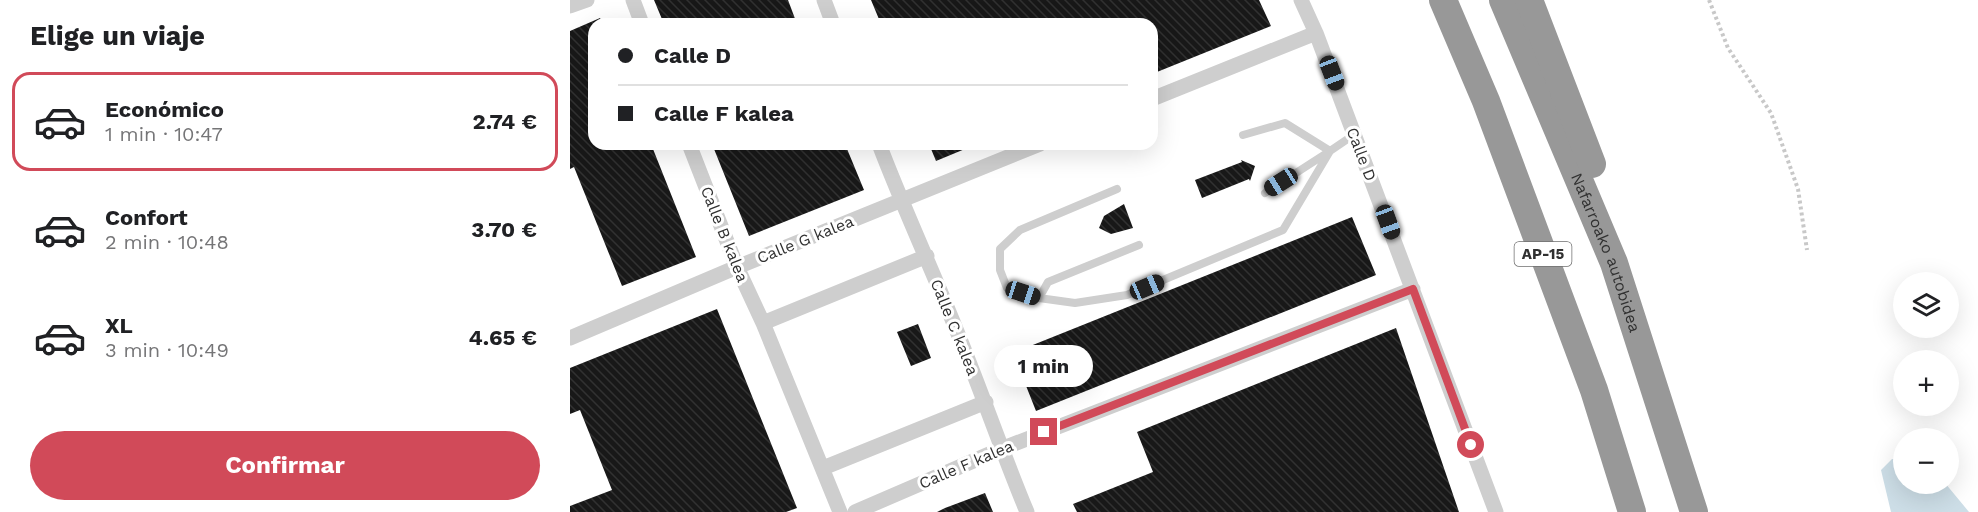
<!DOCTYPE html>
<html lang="es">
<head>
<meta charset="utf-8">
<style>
	:root { --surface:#fff; --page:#f2f2f2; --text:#202124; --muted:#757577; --line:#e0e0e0; --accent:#d14a59 }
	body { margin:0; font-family:"Work Sans",sans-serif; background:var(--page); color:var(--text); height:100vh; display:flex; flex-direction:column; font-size:22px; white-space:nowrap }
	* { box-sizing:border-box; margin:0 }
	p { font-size:20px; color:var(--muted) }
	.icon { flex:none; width:33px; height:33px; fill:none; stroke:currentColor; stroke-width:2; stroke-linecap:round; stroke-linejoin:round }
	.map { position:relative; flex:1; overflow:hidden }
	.drawer { display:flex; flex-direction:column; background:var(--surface); width:570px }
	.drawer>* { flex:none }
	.banner { position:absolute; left:18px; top:18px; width:570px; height:132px; border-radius:18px; box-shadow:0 6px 24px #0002; display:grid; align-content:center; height:132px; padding:0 30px; background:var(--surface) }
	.buttons { position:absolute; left:1323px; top:272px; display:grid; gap:12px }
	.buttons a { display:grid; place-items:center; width:66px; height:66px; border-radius:50%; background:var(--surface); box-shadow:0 6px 24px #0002; font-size:30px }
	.end { position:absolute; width:27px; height:27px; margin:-14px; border:8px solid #d14a59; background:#fff; box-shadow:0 0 0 3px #fff }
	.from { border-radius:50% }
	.bubble { position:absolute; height:42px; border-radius:21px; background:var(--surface); box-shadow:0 6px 24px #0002; font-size:20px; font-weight:700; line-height:42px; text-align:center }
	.car { position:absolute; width:18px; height:36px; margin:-18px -9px; border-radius:8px; box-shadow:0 0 4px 2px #0007; background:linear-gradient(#222 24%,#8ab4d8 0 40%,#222 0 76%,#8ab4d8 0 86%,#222 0) }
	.banner b { display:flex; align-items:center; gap:21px; height:57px; font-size:22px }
	.banner b+b { border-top:2px solid var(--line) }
	.banner i { width:15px; height:15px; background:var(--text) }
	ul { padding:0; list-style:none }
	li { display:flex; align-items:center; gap:18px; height:99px; margin:0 12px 9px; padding:0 18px; border:3px solid transparent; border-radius:18px }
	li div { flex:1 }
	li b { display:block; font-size:22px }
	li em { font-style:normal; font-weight:700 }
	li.current { border-color:var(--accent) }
	li>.icon { width:54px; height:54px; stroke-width:1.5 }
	h2 { padding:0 30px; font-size:27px; line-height:72px }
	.button { display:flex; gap:12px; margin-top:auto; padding:12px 30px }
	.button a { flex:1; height:69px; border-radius:36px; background:var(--accent); color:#fff; font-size:24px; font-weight:700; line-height:69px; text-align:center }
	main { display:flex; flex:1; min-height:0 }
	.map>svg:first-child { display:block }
	.water { fill:#cddee7 }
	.building { fill:url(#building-back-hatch) }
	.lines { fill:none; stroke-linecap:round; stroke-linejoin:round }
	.path { stroke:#c8c8c8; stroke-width:4; stroke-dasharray:3 3; stroke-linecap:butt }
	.service { stroke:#cecece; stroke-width:8 }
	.minor { stroke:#cecece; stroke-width:15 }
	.motorway { stroke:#989898; stroke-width:28 }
	.route { stroke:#d14a59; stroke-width:8 }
	.labels { text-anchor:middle; stroke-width:6; stroke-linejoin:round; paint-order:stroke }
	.shield { fill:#fff; stroke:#6f6f6f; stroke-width:1.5 }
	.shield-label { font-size:15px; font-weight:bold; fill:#313131 }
	.street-label { font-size:16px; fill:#313131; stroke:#fff }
</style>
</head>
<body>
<main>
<section class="drawer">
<h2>Elige un viaje</h2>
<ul>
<li class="current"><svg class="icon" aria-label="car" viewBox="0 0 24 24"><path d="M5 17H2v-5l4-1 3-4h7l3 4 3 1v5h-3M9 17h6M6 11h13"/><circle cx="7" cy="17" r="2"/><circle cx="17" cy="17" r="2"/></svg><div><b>Económico</b><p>1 min · 10:47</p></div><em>2.74 €</em></li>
<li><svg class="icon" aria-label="car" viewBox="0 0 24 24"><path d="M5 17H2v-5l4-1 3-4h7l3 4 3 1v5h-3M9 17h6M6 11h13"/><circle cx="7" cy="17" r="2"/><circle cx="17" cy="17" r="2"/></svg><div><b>Confort</b><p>2 min · 10:48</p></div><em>3.70 €</em></li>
<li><svg class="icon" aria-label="car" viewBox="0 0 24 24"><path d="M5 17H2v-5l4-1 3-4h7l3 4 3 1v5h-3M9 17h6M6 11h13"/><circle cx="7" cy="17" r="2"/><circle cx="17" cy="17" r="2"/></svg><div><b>XL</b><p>3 min · 10:49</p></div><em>4.65 €</em></li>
</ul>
<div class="button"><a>Confirmar</a></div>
</section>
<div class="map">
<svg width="1408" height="512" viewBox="0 0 1408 512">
	<defs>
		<pattern id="building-back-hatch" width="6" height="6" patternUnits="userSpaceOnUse" patternTransform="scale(1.5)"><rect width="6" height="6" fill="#181818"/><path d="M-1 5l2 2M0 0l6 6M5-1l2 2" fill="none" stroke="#313131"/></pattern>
	</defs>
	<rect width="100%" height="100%" fill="#fff"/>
	<path class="water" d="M1322,459L1333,460L1334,483H1375L1399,512H1321L1311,470Z"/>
	<path class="building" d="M84,0H218L227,24H94Z
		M301,0H689L701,26L582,74V24H311Z
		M30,18L33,24H24V144H81L126,257L52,286L4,167L0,169V31Z
		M142,144H275L294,190L179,236Z
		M359,144H407L366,161Z
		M671,160L685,166L680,181L679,179L632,198L625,180L672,162Z
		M554,204L563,228L541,234L529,228L534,216Z
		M782,217L806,275L466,411L443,353Z
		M147,309L227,508L216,512H0V506L42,490L10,410L0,414V368Z
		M348,324L361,358L341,366L327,332Z
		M826,328L889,512H507L503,504L583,472L567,432Z
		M415,493L423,512H367L375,508Z"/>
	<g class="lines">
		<path class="path" d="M1139,0L1158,48L1201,113L1228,189L1237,250"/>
		<path class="service" d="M673,135L715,123L760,151L695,193
			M547,189L450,230L430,249V270L437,288L469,298L505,303L557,295L713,230L760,151L785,134
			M469,298L478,282L569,245"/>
		<path class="minor" d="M63,0L72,24
			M254,0L263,24
			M731,0L746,33L926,512
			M0,6L17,0
			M582,99L746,33
			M119,144L167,267L193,323L270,512
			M309,144C333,207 361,267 386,329C411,390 432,452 457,512
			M193,323L357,256
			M0,338L167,267L470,144
			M253,468L416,402
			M285,512L431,449L843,289"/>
		<g class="motorway">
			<path d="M873,0L916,101L1024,390L1062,512"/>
			<path id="s1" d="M933,0L1044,263L1124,512"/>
			<path d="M959,0L1022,164"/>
		</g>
	</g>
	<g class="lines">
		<path class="route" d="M474,432L843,289L901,445"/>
	</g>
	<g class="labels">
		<rect class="shield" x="944.5" y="242" width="57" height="24" rx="4.5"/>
		<g class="shield-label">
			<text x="973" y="259">AP-15</text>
		</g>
		<g class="street-label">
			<text transform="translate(792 154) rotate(69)" y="6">Calle D</text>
			<text transform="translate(155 234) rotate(68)" y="6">Calle B kalea</text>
			<text transform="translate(235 239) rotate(-22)" y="6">Calle G kalea</text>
			<text dy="6" stroke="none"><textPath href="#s1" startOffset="273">Nafarroako autobidea</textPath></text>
			<text transform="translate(385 327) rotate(68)" y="6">Calle C kalea</text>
			<text transform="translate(396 464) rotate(-23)" y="6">Calle F kalea</text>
		</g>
	</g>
</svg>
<div class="buttons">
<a><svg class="icon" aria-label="layers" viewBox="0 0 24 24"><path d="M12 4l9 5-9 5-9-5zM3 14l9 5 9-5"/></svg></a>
<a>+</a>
<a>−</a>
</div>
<i class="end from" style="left:901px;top:445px"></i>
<i class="end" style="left:474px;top:432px"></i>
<div class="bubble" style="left:424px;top:345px;width:99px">1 min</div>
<i class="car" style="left:762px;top:73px;rotate:159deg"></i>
<i class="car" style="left:711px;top:182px;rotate:238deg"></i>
<i class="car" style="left:818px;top:222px;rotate:160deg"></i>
<i class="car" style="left:577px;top:287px;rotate:67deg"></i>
<i class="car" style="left:453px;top:293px;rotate:108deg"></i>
<div class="banner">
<b><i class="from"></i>Calle D</b>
<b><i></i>Calle F kalea</b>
</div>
</div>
</main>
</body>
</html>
